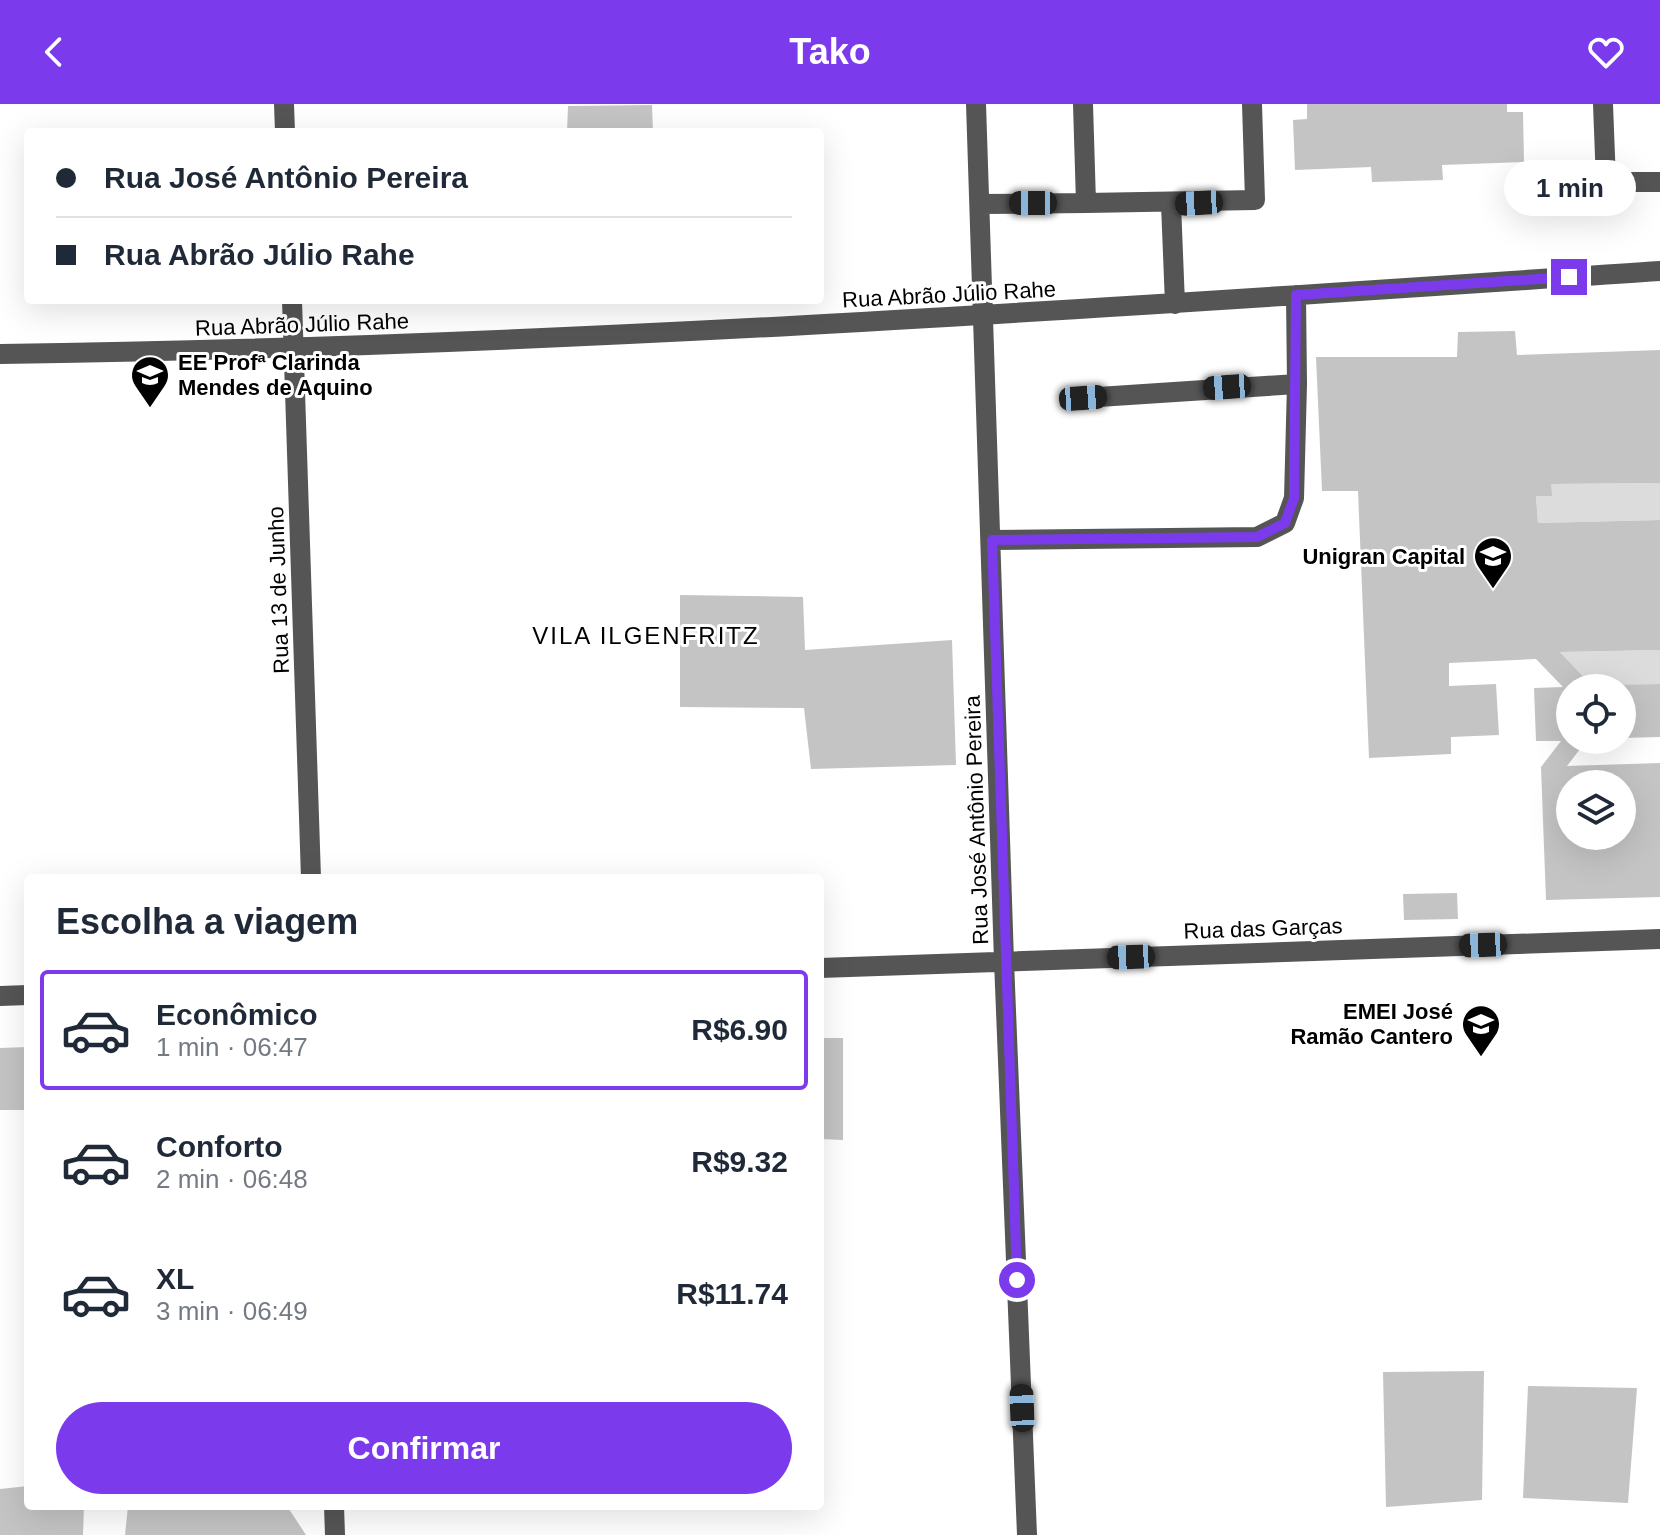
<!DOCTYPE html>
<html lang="pt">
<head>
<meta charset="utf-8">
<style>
	:root { --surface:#fff; --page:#f6f6f7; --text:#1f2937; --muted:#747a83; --line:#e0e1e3; --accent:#7c3aed }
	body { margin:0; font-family:Helvetica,sans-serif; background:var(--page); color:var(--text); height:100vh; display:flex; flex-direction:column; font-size:30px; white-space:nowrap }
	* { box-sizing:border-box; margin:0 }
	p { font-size:26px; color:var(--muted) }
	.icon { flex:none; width:44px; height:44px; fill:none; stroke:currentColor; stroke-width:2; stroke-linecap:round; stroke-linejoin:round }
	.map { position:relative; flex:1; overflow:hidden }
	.side { position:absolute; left:24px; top:770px; width:800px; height:636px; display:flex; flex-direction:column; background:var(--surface); border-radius:8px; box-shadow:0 8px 32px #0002 }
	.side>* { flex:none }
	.top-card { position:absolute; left:24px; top:24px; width:800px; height:176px; border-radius:8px; box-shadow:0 8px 32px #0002; display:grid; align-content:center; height:176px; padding:0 32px; background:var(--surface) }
	.buttons { position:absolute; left:1556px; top:570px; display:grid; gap:16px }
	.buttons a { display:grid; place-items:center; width:80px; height:80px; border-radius:50%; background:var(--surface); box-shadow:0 8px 32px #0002; font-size:40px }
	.end { position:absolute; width:36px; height:36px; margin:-18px; border:10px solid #7c3aed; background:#fff; box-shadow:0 0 0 4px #fff }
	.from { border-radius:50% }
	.bubble { position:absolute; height:56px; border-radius:28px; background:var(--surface); box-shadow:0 8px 32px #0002; font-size:26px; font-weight:700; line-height:56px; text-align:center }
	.car { position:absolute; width:24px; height:48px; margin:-24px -12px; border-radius:10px; box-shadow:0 0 6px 2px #0007; background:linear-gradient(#222 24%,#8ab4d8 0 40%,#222 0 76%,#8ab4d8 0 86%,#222 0) }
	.top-card b { display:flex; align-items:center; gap:28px; height:76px; font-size:30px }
	.top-card b+b { border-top:2px solid var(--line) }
	.top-card i { width:20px; height:20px; background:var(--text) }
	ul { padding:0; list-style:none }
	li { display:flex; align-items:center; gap:24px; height:120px; margin:0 16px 12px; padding:0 16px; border:4px solid transparent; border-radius:8px }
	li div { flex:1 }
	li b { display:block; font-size:30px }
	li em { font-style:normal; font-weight:700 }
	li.active { border-color:var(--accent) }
	li>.icon { width:72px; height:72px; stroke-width:1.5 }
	h2 { padding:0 32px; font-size:36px; line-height:96px }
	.primary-button { display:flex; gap:16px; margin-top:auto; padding:16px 32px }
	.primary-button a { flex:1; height:92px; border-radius:48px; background:var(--accent); color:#fff; font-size:32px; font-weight:700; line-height:92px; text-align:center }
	header { display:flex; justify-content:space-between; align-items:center; height:104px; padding:0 32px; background:var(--accent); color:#fff; font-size:36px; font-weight:700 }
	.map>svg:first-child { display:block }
	.green { fill:#dcdcdc }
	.building { fill:#c4c4c4; fill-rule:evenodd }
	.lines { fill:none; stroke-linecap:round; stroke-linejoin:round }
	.minor { stroke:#555; stroke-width:20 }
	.route { stroke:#7c3aed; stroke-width:10 }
	.labels { text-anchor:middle; stroke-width:6; stroke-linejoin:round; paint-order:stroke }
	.street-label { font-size:22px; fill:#000; stroke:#fff }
	.poi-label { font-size:22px; font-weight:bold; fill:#000; stroke:#fff; text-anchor:end }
	.neighbourhood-label { font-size:24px; letter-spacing:2px; fill:#000; stroke:#fff }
</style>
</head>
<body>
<header><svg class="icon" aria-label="back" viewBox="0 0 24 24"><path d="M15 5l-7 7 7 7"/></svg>Tako<svg class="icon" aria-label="heart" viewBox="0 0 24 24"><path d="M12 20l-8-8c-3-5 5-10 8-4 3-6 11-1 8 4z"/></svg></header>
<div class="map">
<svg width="1660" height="1431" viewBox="0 0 1660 1431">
	<rect width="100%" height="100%" fill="#fff"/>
	<path class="green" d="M1660,379V416L1538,419L1536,392H1551V380Z
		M1660,546V580L1592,582L1560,548Z"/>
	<path class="building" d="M1307,0H1507V8H1523L1524,58L1442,61L1443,76L1372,78L1371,63L1295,66L1293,16L1307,15Z
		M652,1L653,28H567L568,2Z
		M1515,227L1517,251L1660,246V379L1551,380L1552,392H1536L1538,419L1660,416V546L1560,548L1594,584H1570V636H1587L1567,662L1660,659V793L1546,796L1541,663L1561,637H1536L1534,584L1563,583L1536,555L1449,559V582L1496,580L1499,631L1451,633V650L1369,654L1358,387H1322L1316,253H1457L1458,228ZM1570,680H1622V732H1570Z
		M680,491L803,493L805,546L952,536L956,661L811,665L804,604L680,603Z
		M1660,580V633L1622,634V584L1607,581Z
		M1457,789L1458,815L1404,816L1403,790Z
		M820,934H843V1036L820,1035Z
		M28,943V1006H0V944Z
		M1484,1267L1482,1396L1386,1403L1383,1268Z
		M1528,1282L1637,1284L1628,1399L1523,1394Z
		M28,1382V1402H84L83,1431H0V1385Z
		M128,1402H287L306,1431H125Z"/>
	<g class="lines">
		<path class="minor" d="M284,0L285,28
			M976,0L1004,857L1027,1431
			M1083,0L1086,99L1255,96L1252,0
			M1603,0L1606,78H1660
			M980,100L1086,99
			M1171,100L1175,200
			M292,196L311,774
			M0,250C554,243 1107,204 1660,167
			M1083,294L1297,280L1296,191
			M992,436L1257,433L1285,419L1294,394L1297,280
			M820,864L1660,835
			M0,892L28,891
			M334,1402L335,1431"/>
	</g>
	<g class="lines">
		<path class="route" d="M1017,1176L992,436L1257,433L1285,419L1294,394L1296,191L1569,173"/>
	</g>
	<defs>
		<g id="school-pin" transform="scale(2)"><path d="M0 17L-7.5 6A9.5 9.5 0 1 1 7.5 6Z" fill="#000" stroke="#fff"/><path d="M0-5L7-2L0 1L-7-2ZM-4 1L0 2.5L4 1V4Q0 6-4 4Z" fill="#fff"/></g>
		<g id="university-pin" transform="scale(2)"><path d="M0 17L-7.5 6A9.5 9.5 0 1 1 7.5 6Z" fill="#000" stroke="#fff"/><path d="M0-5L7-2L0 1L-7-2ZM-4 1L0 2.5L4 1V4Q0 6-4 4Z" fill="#fff"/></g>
	</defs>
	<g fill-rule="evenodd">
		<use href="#school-pin" x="150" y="271"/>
		<use href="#university-pin" x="1493" y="452"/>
		<use href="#school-pin" x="1481" y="920"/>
	</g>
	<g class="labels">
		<g class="street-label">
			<text transform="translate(949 190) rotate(-3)" y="8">Rua Abrão Júlio Rahe</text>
			<text transform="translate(302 220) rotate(-2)" y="8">Rua Abrão Júlio Rahe</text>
			<text transform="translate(278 486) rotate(-92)" y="8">Rua 13 de Junho</text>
			<text transform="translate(976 716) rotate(-92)" y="8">Rua José Antônio Pereira</text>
			<text transform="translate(1263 824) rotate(-2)" y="8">Rua das Garças</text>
		</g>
		<g class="poi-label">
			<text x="178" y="266" text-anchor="start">EE Profª Clarinda<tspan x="178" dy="25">Mendes de Aquino</tspan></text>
			<text x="1465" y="460">Unigran Capital</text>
			<text x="1453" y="915">EMEI José<tspan x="1453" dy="25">Ramão Cantero</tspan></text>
		</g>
		<g class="neighbourhood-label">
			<text x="646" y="540">VILA ILGENFRITZ</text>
		</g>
	</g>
</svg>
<div class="buttons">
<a><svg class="icon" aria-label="locate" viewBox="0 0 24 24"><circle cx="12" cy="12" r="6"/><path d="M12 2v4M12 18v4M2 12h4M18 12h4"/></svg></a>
<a><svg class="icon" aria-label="layers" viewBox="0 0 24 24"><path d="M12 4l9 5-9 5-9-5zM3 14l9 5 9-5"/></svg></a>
</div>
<i class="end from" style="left:1017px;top:1176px"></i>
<i class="end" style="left:1569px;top:173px"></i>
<div class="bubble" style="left:1504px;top:56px;width:132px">1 min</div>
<i class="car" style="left:1033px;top:99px;rotate:270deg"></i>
<i class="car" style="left:1199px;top:99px;rotate:267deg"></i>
<i class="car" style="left:1227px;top:283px;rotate:266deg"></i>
<i class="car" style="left:1083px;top:294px;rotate:86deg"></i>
<i class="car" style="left:1483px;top:841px;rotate:268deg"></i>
<i class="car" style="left:1131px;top:853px;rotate:268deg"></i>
<i class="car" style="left:1022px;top:1304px;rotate:358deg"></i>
<div class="top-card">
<b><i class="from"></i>Rua José Antônio Pereira</b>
<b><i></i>Rua Abrão Júlio Rahe</b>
</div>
<section class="side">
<h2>Escolha a viagem</h2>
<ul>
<li class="active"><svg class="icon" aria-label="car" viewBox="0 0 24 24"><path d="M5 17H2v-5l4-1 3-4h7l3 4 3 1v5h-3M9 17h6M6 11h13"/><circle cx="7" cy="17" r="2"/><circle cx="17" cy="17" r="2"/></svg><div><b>Econômico</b><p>1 min · 06:47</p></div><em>R$6.90</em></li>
<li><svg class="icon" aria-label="car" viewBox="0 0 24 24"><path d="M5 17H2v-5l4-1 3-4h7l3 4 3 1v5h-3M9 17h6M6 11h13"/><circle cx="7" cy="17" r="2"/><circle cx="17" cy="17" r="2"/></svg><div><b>Conforto</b><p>2 min · 06:48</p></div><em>R$9.32</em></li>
<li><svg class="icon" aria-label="car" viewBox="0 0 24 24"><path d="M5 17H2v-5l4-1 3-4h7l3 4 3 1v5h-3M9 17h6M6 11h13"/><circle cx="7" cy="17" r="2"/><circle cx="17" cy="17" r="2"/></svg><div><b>XL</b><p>3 min · 06:49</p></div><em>R$11.74</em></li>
</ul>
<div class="primary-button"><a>Confirmar</a></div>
</section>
</div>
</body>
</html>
